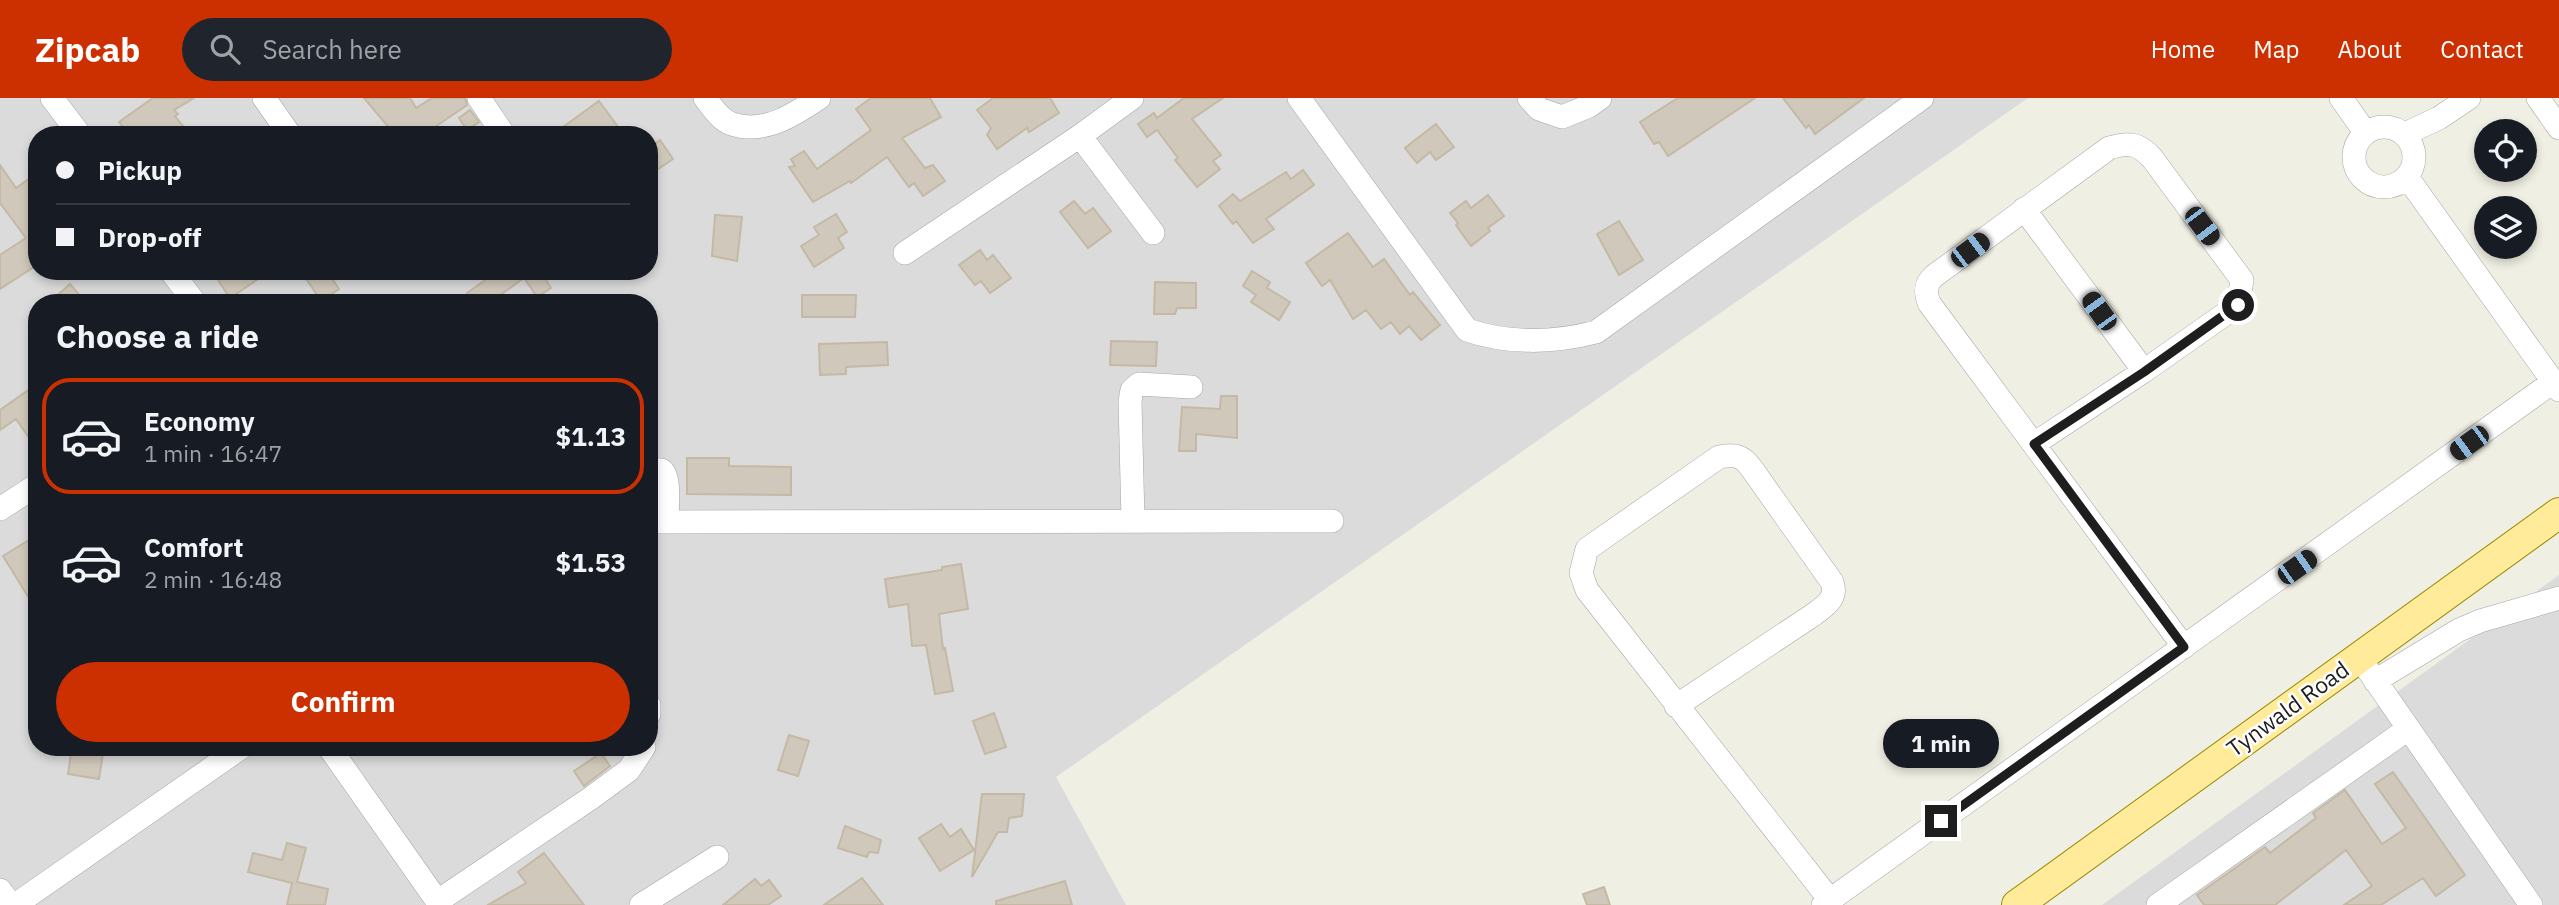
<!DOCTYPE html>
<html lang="en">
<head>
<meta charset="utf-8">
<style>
	:root { --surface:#171b24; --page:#20242c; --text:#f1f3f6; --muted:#9ea1a6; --line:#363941; --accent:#cc3000 }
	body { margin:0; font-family:"IBM Plex Sans",sans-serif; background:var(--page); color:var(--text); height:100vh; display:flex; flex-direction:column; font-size:26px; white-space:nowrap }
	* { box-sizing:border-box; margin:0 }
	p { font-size:23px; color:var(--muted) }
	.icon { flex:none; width:38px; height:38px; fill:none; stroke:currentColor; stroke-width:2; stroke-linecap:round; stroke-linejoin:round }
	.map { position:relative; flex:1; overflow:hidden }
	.details { position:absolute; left:28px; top:196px; width:630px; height:462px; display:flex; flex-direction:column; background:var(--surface); border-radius:28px; box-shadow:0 4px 10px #0003 }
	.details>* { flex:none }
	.guide { position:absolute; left:28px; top:28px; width:630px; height:154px; border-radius:28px; box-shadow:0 4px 10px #0003; display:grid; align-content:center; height:154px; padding:0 28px; background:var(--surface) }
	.buttons { position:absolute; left:2474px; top:21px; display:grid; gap:14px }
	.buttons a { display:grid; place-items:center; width:63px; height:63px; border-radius:50%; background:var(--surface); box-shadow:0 4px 10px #0003; font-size:35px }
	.end { position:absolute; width:32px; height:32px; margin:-16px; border:9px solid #1e1e1e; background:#fff; box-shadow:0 0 0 4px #fff }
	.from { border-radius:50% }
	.bubble { position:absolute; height:49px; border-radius:24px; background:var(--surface); box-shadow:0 4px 10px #0003; font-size:23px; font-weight:800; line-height:49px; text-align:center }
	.car { position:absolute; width:21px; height:42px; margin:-21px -10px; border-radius:9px; box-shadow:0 0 5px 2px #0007; background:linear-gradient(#222 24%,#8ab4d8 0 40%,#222 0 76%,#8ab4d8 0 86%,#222 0) }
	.guide b { display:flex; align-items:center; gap:24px; height:66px; font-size:26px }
	.guide b+b { border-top:2px solid var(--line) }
	.guide i { width:18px; height:18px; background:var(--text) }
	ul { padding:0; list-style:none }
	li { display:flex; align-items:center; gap:21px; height:116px; margin:0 14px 10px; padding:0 14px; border:4px solid transparent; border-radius:28px }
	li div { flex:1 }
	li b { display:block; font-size:26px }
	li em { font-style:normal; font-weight:800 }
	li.selected { border-color:var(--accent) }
	li>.icon { width:63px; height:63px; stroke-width:1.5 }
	h2 { padding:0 28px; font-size:32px; line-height:84px }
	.button { display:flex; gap:14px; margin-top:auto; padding:14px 28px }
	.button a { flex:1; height:80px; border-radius:42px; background:var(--accent); color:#fff; font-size:28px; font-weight:800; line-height:80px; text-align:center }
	header { display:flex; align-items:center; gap:42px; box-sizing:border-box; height:98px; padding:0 35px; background:var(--accent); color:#fff }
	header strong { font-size:33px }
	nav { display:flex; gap:38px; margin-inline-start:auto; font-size:24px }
	.search { width:490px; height:63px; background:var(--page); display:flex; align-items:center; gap:18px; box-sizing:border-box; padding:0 24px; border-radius:38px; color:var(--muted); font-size:26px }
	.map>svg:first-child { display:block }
	.residential { fill:#dcdbdb; fill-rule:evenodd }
	.building { fill:#d0c9bb; stroke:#c3b9a4; stroke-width:2 }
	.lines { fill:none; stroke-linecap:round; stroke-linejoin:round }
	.minor-casing { stroke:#a5a5a5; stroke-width:24 }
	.major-casing { stroke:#988900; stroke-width:32 }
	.minor { stroke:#fff; stroke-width:23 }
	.major { stroke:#ffeb99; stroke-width:30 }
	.route { stroke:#1e1e1e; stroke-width:9 }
	.labels { text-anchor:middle; stroke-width:5; stroke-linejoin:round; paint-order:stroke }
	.street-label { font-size:23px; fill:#1e1e1e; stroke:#fff }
</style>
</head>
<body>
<header>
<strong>Zipcab</strong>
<div class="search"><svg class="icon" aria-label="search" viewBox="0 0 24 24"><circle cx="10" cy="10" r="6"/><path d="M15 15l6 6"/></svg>Search here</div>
<nav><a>Home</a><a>Map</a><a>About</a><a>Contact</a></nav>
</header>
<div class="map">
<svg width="2559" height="807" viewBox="0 0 2559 807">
	<rect width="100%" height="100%" fill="#f0efe3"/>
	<path class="residential" d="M0,0H2028L1056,679L1126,807H0ZM37,37H649V173H37ZM37,205H649V649H37Z
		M2559,477V807H2102Z"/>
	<path class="building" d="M153,0H194L174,12L178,16L175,18L190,37H129L119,24Z
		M364,0H410L416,10L432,0H465L467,7L423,37H395Z
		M871,0H930L941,19L902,40L925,70L933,67L945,83L923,98L914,85L909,89L887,59L851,85L850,83L813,104L789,69L795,68L791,61L804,53L817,71L871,32L856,11Z
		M993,0H1050L1059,15L1029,34L1027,30L997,51L987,37L991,30L977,12Z
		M1184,0H1223L1192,21L1221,57L1213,63L1220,71L1197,89L1175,62L1178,60L1157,32L1147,39L1138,26L1154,15L1157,20Z
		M1678,0H1755L1668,58L1659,44L1654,46L1640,24Z
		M1783,0H1864L1815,36L1809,27L1806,30Z
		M599,3L624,37H552Z
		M470,12L479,24L467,32L459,20Z
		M1436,26L1454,49L1436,62L1430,54L1417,65L1405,50Z
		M660,42L673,61L658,71L649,57V50Z
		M0,67L16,90L37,75V167L0,191V157L26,140L0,105Z
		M1303,72L1314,87L1266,121L1274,131L1253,145L1236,123L1233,126L1219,108L1233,96L1240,103L1286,74L1291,81Z
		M1488,97L1504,118L1488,130L1490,133L1471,148L1456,127L1458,125L1450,115L1466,103L1471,110Z
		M1074,103L1085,116L1093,110L1111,133L1088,150L1060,114Z
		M836,116L847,134L838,140L844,150L814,169L801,148L819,137L814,129Z
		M715,117L742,119L737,163L712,158Z
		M1619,123L1643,162L1619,177L1597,136Z
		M1348,135L1373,169L1384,161L1410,197L1413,194L1440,227L1421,242L1409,228L1400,236L1391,224L1381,231L1366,212L1353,221L1330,182L1322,188L1306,165Z
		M980,152L987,162L993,157L1011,180L990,195L981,183L975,187L959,167Z
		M212,173H270L230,200Z
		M301,173H327L339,191L321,203Z
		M498,173H540L551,190L537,199L524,180L489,205H474L467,195Z
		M1252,173L1270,184L1267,190L1290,204L1279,222L1251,204L1256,197L1243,188Z
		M1155,184L1196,185V210H1177L1175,216H1154Z
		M70,186L86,205H49Z
		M802,197H856L855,219H802Z
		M1111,243L1157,244L1156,268L1110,267Z
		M887,244L888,267L846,269V276L820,277L819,246Z
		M37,286V351L16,321L0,332V312Z
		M1221,298H1237V340L1196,336V353H1179L1182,309L1220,311Z
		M687,360H729V368L791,369V397L687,396Z
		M37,437V513L3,458Z
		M961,466L968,511L939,516L943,551L945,550L953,593L935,596L926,547L912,548L908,506L889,509L885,481L942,472V469Z
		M994,615L1006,649L985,656L973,623Z
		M789,637L809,643L798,678L778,672Z
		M72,649H104L99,681L68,676Z
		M601,655L610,668L584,688L574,673Z
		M2393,674L2465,777L2436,798L2423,780L2381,807H2344L2372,788L2346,752L2275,807H2204L2197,797L2265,749L2270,755L2316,720L2313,715L2345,692L2382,746L2406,730L2375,686Z
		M982,696H1024L1022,718L1009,720L1007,734H998L972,779Z
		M941,726L950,739L961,731L974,752L940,773L919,740Z
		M845,728L881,742L878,755L869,754L867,759L838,750Z
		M287,745L306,750L297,784L328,791L325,807H287L292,785L248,774L253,755L282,762Z
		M544,755L584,807H488L526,785L518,774Z
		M862,780L883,807H824Z
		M755,781L761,788L769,782L781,798L768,807H723Z
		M1065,783L1072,807H996V803Z
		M1604,789L1610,807H1587L1583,796Z"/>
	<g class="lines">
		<g class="minor-casing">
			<path id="minor" d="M52,0L80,37
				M264,0L290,37
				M479,0L504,37
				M705,0C712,9 720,22 732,26C764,37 795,16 819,0
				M1299,0L1467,232C1508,246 1554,245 1596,234L1922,0
				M1529,0L1539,11L1562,19L1589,8L1600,0
				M2341,0L2365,34
				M2538,0L2559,30
				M2354 59a30 30 0 1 1 60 0a30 30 0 1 1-60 0Z
				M2405,36L2439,20L2469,0
				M1080,38L1153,135
				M2407,79L2559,292
				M2024,111L2144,273
				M905,155L1080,38L1132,0
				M171,173L195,205
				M2034,346L2144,273L2238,207L2242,182L2152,60C2138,45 2129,44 2109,50L1934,178C1925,186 1925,194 1929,205L2184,549
				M649,371C650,371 660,372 661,372C671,376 667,413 667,423
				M0,411L37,387
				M1133,422L1130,303L1132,292L1139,286L1191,289
				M649,424L1332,423
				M2359,559L2531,807
				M2375,583L2459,532L2480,523L2559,500
				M1676,608L1813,517C1825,508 1838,501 1832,484L1752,371C1742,357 1735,356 1719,359L1587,451L1581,475L1587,492L1830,802
				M649,616V607
				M329,649L440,807
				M0,792L11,807
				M438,803L591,700L629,672L644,649
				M15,807L242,649
				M641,807L717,759
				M1823,807L2553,284
				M2158,807L2408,631"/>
		</g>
		<g class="major-casing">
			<path id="major" d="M2017,807L2559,415"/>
		</g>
		<use href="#minor" class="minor"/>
		<use href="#major" class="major"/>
	</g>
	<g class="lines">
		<path class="route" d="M1941,723L2184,549L2034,346L2144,274L2238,207"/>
	</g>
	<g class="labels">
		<g class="street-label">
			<text transform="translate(2288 611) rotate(-36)" y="8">Tynwald Road</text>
		</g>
	</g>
</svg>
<div class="buttons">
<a><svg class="icon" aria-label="locate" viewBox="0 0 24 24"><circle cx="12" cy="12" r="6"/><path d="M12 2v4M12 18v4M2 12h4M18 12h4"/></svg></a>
<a><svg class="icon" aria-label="layers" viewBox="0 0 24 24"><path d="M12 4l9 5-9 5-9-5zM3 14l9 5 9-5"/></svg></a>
</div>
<i class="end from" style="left:2238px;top:207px"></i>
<i class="end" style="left:1941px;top:723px"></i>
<div class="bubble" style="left:1883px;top:621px;width:116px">1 min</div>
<i class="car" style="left:2202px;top:128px;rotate:143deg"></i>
<i class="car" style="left:1970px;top:152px;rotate:53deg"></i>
<i class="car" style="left:2099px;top:213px;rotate:324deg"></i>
<i class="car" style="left:2469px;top:345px;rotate:234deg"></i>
<i class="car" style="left:2297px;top:469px;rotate:55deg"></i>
<div class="guide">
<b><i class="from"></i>Pickup</b>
<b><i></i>Drop-off</b>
</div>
<section class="details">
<h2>Choose a ride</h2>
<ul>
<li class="selected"><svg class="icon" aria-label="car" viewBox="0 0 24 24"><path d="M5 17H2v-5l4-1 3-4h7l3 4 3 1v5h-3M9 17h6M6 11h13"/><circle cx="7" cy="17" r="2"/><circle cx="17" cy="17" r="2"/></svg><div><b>Economy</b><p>1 min · 16:47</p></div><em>$1.13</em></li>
<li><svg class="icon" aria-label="car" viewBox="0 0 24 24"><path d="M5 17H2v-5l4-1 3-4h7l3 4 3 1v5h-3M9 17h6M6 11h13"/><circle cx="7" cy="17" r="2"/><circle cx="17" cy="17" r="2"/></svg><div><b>Comfort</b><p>2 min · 16:48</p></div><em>$1.53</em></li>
</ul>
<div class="button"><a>Confirm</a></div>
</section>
</div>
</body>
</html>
